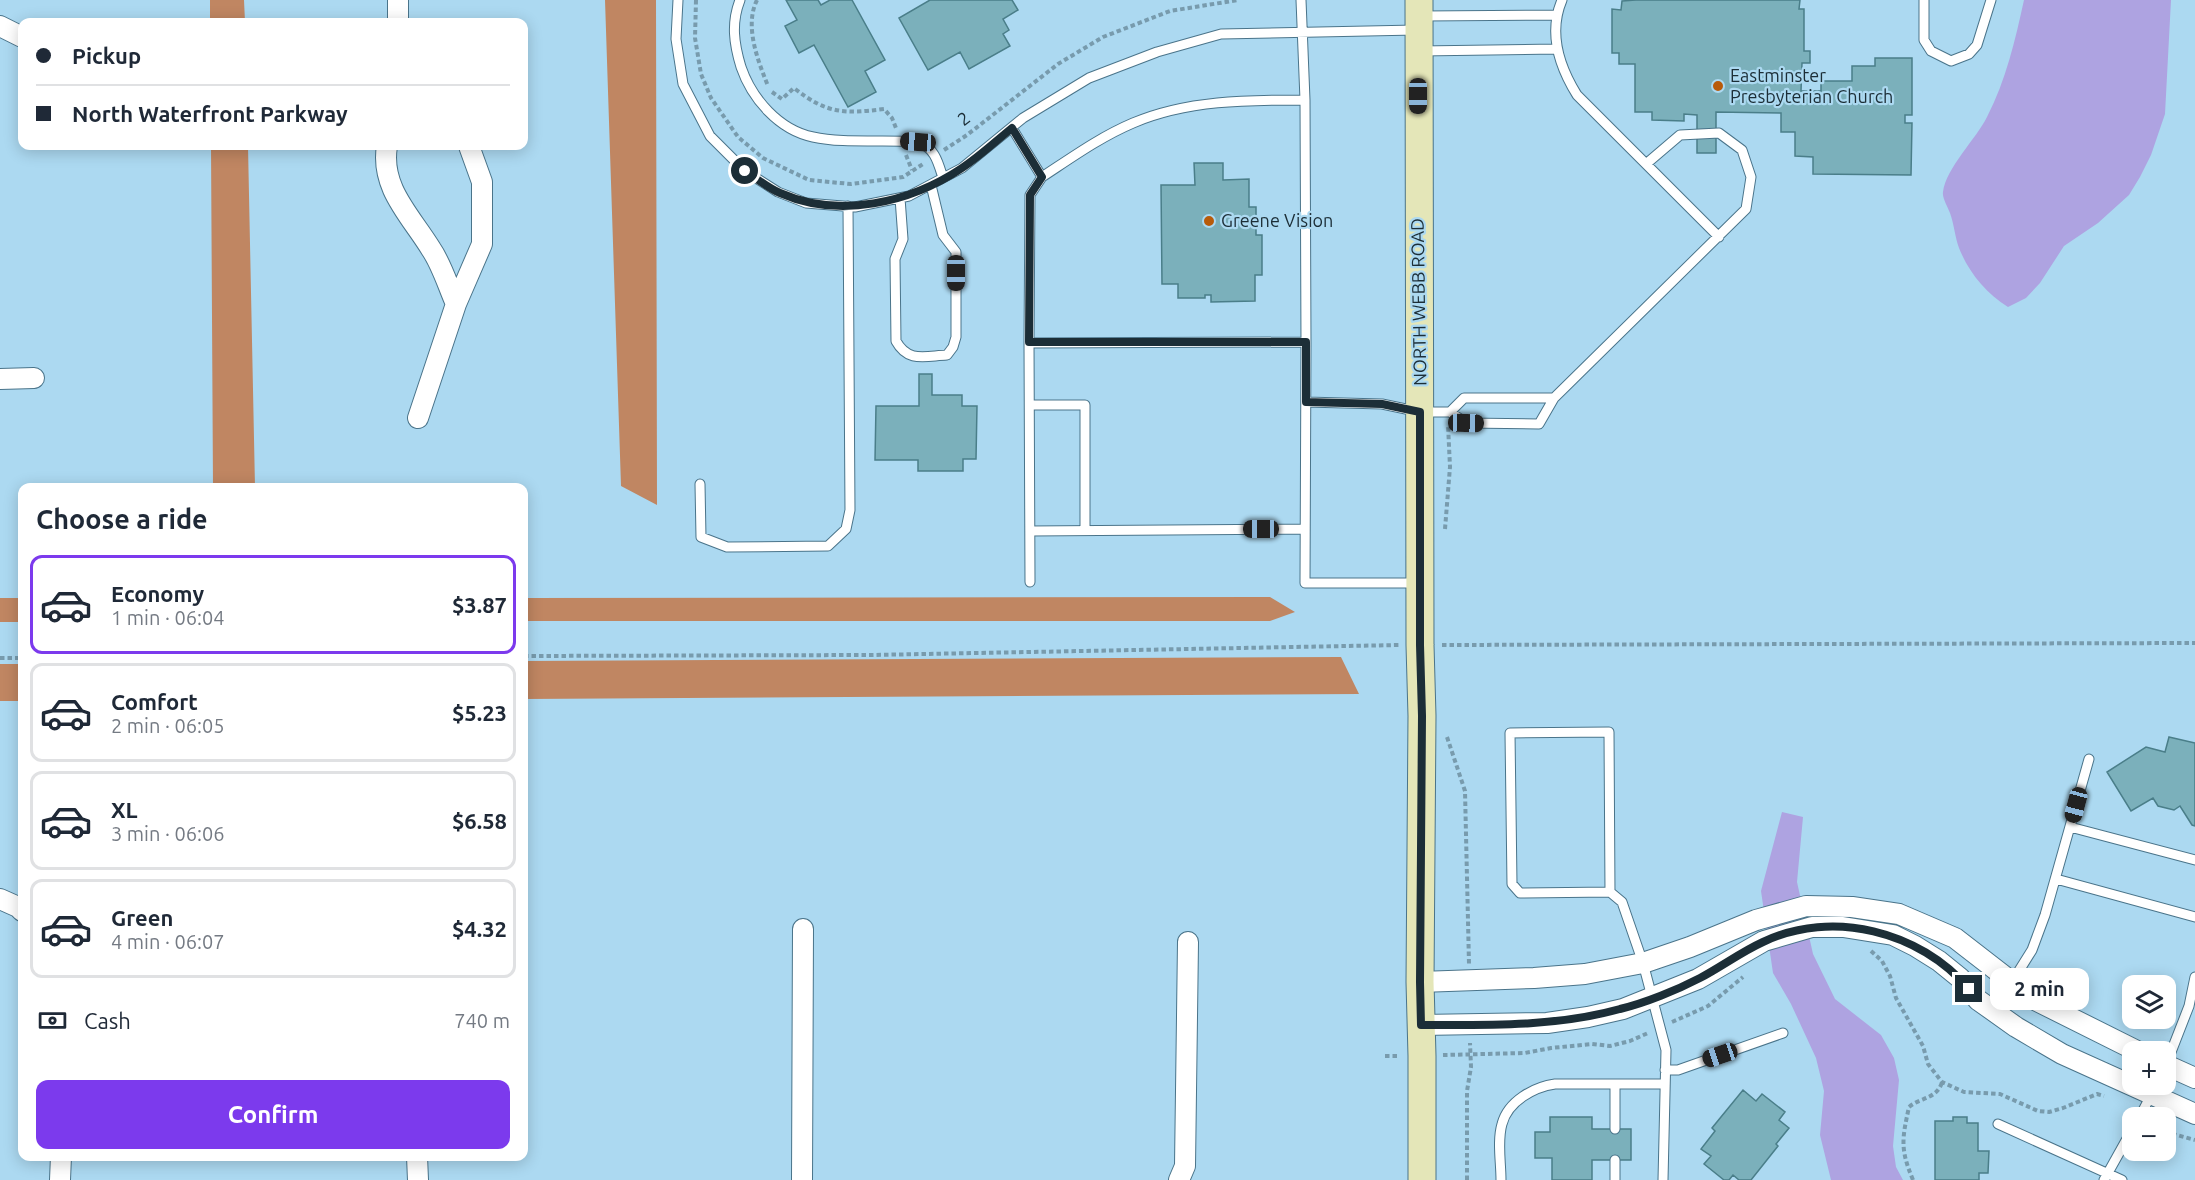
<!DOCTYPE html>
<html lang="en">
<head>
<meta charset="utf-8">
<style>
	:root { --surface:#fff; --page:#f2f2f3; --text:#1f2937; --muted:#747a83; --line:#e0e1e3; --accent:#7c3aed }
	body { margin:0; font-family:Ubuntu,sans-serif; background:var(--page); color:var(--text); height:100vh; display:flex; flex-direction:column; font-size:22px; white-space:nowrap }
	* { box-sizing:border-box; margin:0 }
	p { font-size:20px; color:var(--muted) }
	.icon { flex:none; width:33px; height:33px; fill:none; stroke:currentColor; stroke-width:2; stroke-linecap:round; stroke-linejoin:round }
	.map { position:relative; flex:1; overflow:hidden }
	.panel { position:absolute; left:18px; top:483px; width:510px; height:678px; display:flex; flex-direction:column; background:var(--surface); border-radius:12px; box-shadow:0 3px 15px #0003 }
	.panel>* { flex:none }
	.hud { position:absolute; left:18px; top:18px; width:510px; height:132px; border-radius:12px; box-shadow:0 3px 15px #0003; display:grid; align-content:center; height:132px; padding:0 18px; background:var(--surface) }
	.controls { position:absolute; left:2122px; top:975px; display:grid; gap:12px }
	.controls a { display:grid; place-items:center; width:54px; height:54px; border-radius:12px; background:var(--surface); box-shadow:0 3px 15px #0003; font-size:30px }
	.end { position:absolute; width:27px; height:27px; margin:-14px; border:8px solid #1c2e37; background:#fff; box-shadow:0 0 0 3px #fff }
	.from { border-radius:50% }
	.bubble { position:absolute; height:42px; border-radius:12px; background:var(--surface); box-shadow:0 3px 15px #0003; font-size:20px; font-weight:600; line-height:42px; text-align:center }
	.car { position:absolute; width:18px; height:36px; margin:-18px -9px; border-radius:8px; box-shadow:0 0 4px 2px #0007; background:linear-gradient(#222 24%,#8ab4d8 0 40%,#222 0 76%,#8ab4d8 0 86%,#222 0) }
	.hud b { display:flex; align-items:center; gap:21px; height:57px; font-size:22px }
	.hud b+b { border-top:2px solid var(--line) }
	.hud i { width:15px; height:15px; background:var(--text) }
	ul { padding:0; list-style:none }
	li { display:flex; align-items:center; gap:18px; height:99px; margin:0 12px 9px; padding:0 6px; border:3px solid var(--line); border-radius:12px }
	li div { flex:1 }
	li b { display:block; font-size:22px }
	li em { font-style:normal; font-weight:600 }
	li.on { border-color:var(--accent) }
	li>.icon { width:54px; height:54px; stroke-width:1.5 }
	h2 { padding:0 18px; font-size:27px; line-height:72px }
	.pay { display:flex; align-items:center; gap:15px; height:66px; padding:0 18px; font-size:22px }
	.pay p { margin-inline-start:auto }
	.cta { display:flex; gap:12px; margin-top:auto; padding:12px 18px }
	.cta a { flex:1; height:69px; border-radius:12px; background:var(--accent); color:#fff; font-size:24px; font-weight:600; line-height:69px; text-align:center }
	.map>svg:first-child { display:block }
	.forest { fill:#c08662 }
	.water { fill:#aea3e1 }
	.building { fill:#7bb0bb; stroke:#4a7e89; stroke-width:1.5 }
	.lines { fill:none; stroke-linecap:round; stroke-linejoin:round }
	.service-casing { stroke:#4a748a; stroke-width:11 }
	.minor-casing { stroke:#4a748a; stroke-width:22 }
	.secondary-casing { stroke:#4a748a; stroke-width:29 }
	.path { stroke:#789bad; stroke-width:4; stroke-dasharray:4.5 3; stroke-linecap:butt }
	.service { stroke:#fff; stroke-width:9 }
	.minor { stroke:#fff; stroke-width:20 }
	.secondary { stroke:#e4e6b8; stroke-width:27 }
	.route { stroke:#1c2e37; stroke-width:8 }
	.poi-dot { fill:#b85b0a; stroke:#acd9f1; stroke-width:2 }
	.labels { text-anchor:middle; stroke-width:4.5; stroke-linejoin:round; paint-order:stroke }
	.poi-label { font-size:18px; fill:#1c2e37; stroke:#acd9f1; text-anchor:start }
	.street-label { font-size:18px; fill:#1c2e37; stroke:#acd9f1 }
</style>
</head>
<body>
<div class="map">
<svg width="2195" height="1180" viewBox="0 0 2195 1180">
	<rect width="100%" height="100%" fill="#acd9f1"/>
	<path class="forest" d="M210,0H244L245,22H210Z
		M605,0H656L657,505L621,486Z
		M211,146H248L255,487H213Z
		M1270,597L1295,612L1270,621H524V598Z
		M0,598H22V622H0Z
		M1341,657L1359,694L524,699V661Z
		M0,664H22V701H0Z"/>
	<path class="water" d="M2024,0H2171L2165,114L2151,155L2140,177L2129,195L2098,223L2064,246L2040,283L2026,298L2008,307C1986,293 1969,273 1959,248C1955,237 1954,224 1950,213C1948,207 1942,198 1943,192C1946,168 1976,139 1987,117C2006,80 2015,41 2024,0Z
		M1782,812L1803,817L1797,882L1813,954L1835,999L1881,1035L1894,1058L1899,1080L1893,1146L1896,1167L1903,1180H1831L1820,1135L1824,1091L1816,1058L1791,1004L1773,973L1761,891Z"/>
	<path class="building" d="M786,0H818L821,5L830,0H852L885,60L865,71L876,92L848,107L814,45L799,53L785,26L797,20Z
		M930,0H1012L1018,10L1003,19L1009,30L1003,34L1010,46L969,69L960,52L928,70L899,18Z
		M1636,0H1800L1799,9H1804V51H1810V63H1802L1801,91H1821V81H1852V66H1875V58H1912V115H1905V123H1912L1911,175L1813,174V157L1795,156V132H1781V113L1716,112V153H1697V115L1684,114V121L1652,120V112H1635V64H1619V53H1612V9L1621,10L1622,1Z
		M1194,163H1223V180L1249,179V207H1256V235H1262V275H1255V301L1211,302V295H1205V298H1178V284H1162L1161,185H1195Z
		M919,374H932V395H962V406H977L976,459H963V471H918V460H875L876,406H919Z
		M2169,737L2195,743V826L2192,825L2180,806L2174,810L2158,806L2153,798L2131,811L2107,772L2146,747L2165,752Z
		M1743,1090L1756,1101L1762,1094L1785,1112L1779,1120L1789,1128L1776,1144L1778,1146L1751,1180H1739L1733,1175L1729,1180H1724L1704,1164L1711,1156L1701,1149L1715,1131L1712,1128Z
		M1550,1117H1592V1129H1631V1160H1592V1180H1552V1158H1535V1132H1550Z
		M1953,1117H1967V1123H1978V1151H1989L1988,1173H1979V1180H1935V1121H1953Z"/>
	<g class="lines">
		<g class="service-casing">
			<path id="service" d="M678,0L676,39L683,84L710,136L745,171L778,192L806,203L855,207L909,196L962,168L1023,118L1089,78L1157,52L1221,34L1416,30
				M740,0C731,23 734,44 741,67C752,99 779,130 813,137C844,144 885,139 918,142C935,148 938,162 943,178
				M1562,0C1548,33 1559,66 1577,95L1719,237
				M1924,0V40L1931,51L1951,61L1969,54L1977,45L1991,0
				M1423,16L1555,15
				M1420,51L1556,49
				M1012,128L1042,177C1071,158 1100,137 1133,123C1187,100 1247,100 1305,100
				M1042,177L1030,195L1029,343L1306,342L1305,100L1301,0
				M900,198L903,239L895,259L896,341C908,363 925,356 947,355L953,347L956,337V252L943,235L931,185
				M1306,342L1305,583H1418
				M1029,343L1030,582
				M1306,402L1382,404L1420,412H1450L1466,423L1539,424L1554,398L1746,209L1751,177L1742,150L1719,133L1680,135L1646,164
				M1030,405H1085V530
				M1450,412L1464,398H1554
				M700,484L701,537L727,547L828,546L846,529L850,510L848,206
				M1030,531L1305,529
				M2070,827L2195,860
				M2056,879L2195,917
				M1610,892L1609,732L1510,733L1512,884L1520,893L1610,892L1622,902L1643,963L1666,1050L1663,1180
				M2012,982L2032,950L2045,915L2089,759
				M2166,1065L2189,1006L2195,977
				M1665,1070H1678L1783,1033
				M1615,1084V1129
				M2139,1118L2157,1084
				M1998,1124L2122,1180
				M1615,1160V1180
				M1501,1180C1501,1162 1497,1141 1502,1124C1508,1101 1534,1087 1555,1084H1664
				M2104,1180L2133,1128"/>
		</g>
		<g class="minor-casing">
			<path id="minor" d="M398,22V0
				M0,26L22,37
				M387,146C380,188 411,216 431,249C442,265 448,286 456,304
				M0,379L34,378
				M418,418L456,304L482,244V182L469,146
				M0,899L18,907L22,911
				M1420,982L1534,978L1585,974L1643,963L1690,947L1756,920L1806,906L1852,907L1899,914L1955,938L2035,1000L2139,1052
				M1421,1025L1547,1023L1588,1017L1623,1009L1698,979L1764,941L1812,927H1843L1893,935L1915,946L1939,961L1960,978L1978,1000L2016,1027L2062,1054L2195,1114
				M2166,1065L2195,1078
				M417,1156L418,1180
				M60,1180L61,1156
				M802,1180L803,929
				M1179,1180L1185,1166L1188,942"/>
		</g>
		<g class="secondary-casing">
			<path id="secondary" d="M1419,0L1420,645L1422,716L1420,982L1422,1056V1180"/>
		</g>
		<path class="path" d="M696,0L695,38L701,74L711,98L738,137L763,158L809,180L851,184L903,177L923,164
			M757,0C744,26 758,61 768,86
			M772,92L782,99L794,88C827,114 844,114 884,109L892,118L896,128
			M944,150L967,135L1058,64L1103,37L1170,11L1238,0
			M906,155L912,170
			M1445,529L1450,467L1448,425
			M1442,645L2195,643
			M524,656L871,655L1399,645
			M0,658H22
			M1447,737L1465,791L1469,964
			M1871,951L1882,961L1890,976L1896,998L1923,1046L1928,1064L1942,1082L1964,1092L2000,1094L2038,1111L2049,1112L2063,1108L2097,1094L2104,1096
			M1672,1022L1708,1006L1743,977
			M1443,1055L1525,1053L1551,1048L1592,1044L1610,1046L1630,1041L1648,1033
			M1385,1056H1400
			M2166,1129L2173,1134L2195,1140
			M1467,1180V1091L1471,1067L1470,1043
			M1913,1180C1900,1149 1902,1139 1909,1107C1921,1097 1937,1099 1942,1082"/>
		<use href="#service" class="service"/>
		<use href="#minor" class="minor"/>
		<use href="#secondary" class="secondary"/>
	</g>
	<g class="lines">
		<path class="route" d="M745,171C756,178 768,188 780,193C839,219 910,203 962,168C980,156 996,141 1012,128L1042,177L1030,195L1029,342H1306V402L1382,404L1420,412V645L1422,716L1420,982L1421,1025C1488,1025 1555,1027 1620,1009C1645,1003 1677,990 1700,978C1721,967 1741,952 1763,942C1832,909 1920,931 1969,989"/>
	</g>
	<g class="poi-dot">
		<circle cx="1718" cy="86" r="6"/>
		<circle cx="1209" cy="221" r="6"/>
	</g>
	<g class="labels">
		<g class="poi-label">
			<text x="1730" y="82">Eastminster<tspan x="1730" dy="21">Presbyterian Church</tspan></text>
			<text x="1221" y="227">Greene Vision</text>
		</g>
		<g class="street-label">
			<text transform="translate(964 119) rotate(-37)" y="6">2</text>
			<text transform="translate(1419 302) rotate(-91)" y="6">NORTH WEBB ROAD</text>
		</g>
	</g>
</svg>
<div class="controls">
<a><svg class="icon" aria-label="layers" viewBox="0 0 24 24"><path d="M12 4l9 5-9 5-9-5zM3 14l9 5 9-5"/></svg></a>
<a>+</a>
<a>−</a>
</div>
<i class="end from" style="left:745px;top:171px"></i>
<i class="end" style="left:1969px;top:989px"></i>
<div class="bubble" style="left:1990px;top:968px;width:99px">2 min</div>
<i class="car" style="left:1418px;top:96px;rotate:180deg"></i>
<i class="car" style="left:918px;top:142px;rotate:274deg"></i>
<i class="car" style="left:956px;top:273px;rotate:180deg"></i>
<i class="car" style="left:1466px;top:423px;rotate:91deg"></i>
<i class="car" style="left:1261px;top:529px;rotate:270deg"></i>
<i class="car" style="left:2076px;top:805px;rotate:195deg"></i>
<i class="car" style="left:1720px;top:1055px;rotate:251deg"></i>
<div class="hud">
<b><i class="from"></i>Pickup</b>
<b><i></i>North Waterfront Parkway</b>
</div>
<section class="panel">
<h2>Choose a ride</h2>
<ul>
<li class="on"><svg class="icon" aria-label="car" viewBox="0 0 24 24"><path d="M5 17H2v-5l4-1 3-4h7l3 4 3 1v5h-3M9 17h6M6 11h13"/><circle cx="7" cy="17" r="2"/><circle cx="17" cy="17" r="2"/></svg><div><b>Economy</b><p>1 min · 06:04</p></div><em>$3.87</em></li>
<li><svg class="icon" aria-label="car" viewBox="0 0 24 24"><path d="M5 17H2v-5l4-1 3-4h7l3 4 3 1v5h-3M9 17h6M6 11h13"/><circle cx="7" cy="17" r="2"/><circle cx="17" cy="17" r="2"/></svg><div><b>Comfort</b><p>2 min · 06:05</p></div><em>$5.23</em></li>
<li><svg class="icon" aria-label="car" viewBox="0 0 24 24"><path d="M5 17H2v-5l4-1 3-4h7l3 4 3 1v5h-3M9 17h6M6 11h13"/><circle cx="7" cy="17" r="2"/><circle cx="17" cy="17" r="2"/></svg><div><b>XL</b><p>3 min · 06:06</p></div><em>$6.58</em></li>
<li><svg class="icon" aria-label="car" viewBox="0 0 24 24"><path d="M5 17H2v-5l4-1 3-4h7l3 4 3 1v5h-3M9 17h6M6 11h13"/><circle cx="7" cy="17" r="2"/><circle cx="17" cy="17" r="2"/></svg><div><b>Green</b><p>4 min · 06:07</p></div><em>$4.32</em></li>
</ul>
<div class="pay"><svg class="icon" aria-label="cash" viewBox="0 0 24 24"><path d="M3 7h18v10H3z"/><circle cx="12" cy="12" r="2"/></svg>Cash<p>740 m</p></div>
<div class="cta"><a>Confirm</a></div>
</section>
</div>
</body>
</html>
